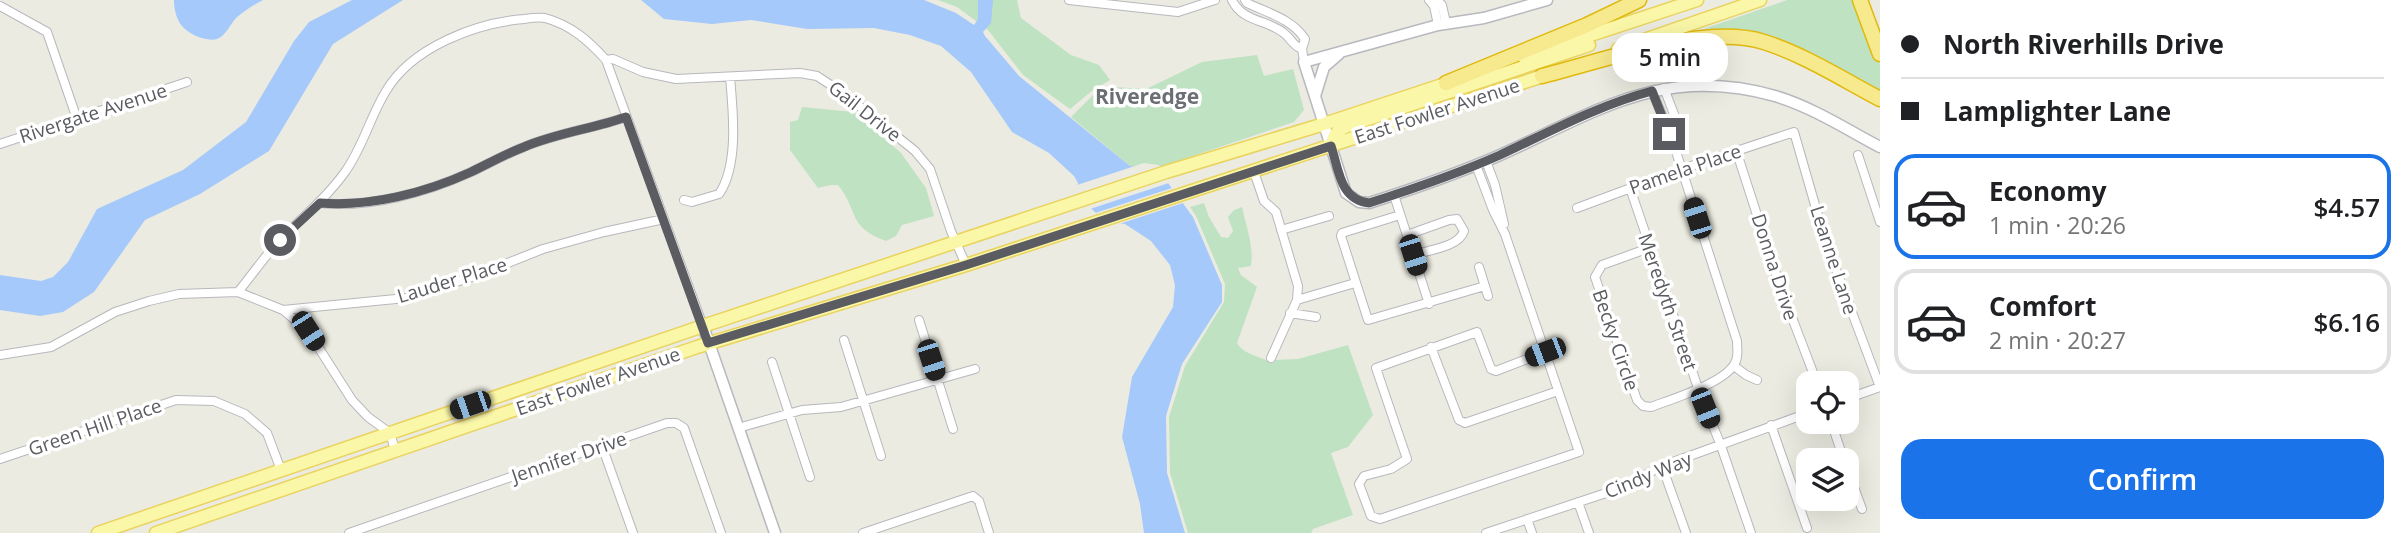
<!DOCTYPE html>
<html lang="en">
<head>
<meta charset="utf-8">
<style>
	:root { --surface:#fff; --page:#f2f2f2; --text:#202124; --muted:#757577; --line:#e0e0e0; --accent:#1a73e8 }
	body { margin:0; font-family:"Open Sans",sans-serif; background:var(--page); color:var(--text); height:100vh; display:flex; flex-direction:column; font-size:26px; white-space:nowrap }
	* { box-sizing:border-box; margin:0 }
	p { font-size:23px; color:var(--muted) }
	.icon { flex:none; width:38px; height:38px; fill:none; stroke:currentColor; stroke-width:2; stroke-linecap:round; stroke-linejoin:round }
	.map { position:relative; flex:1; overflow:hidden }
	.side { display:flex; flex-direction:column; background:var(--surface); width:525px }
	.side>* { flex:none }
	.guide { display:grid; align-content:center; height:154px; padding:0 21px; background:var(--surface) }
	.controls { position:absolute; left:1796px; top:371px; display:grid; gap:14px }
	.controls a { display:grid; place-items:center; width:63px; height:63px; border-radius:14px; background:var(--surface); box-shadow:0 7px 28px #0002; font-size:35px }
	.end { position:absolute; width:32px; height:32px; margin:-16px; border:9px solid #5a5c61; background:#fff; box-shadow:0 0 0 4px #fff }
	.from { border-radius:50% }
	.bubble { position:absolute; height:49px; border-radius:21px; background:var(--surface); box-shadow:0 7px 28px #0002; font-size:23px; font-weight:600; line-height:49px; text-align:center }
	.car { position:absolute; width:21px; height:42px; margin:-21px -10px; border-radius:9px; box-shadow:0 0 5px 2px #0007; background:linear-gradient(#222 24%,#8ab4d8 0 40%,#222 0 76%,#8ab4d8 0 86%,#222 0) }
	.guide b { display:flex; align-items:center; gap:24px; height:66px; font-size:26px }
	.guide b+b { border-top:2px solid var(--line) }
	.guide i { width:18px; height:18px; background:var(--text) }
	ul { padding:0; list-style:none }
	li { display:flex; align-items:center; gap:21px; height:105px; margin:0 14px 10px; padding:0 7px; border:4px solid var(--line); border-radius:21px }
	li div { flex:1 }
	li b { display:block; font-size:26px }
	li em { font-style:normal; font-weight:600 }
	li.current { border-color:var(--accent) }
	li>.icon { width:63px; height:63px; stroke-width:1.5 }
	.button { display:flex; gap:14px; margin-top:auto; padding:14px 21px }
	.button a { flex:1; height:80px; border-radius:21px; background:var(--accent); color:#fff; font-size:28px; font-weight:600; line-height:80px; text-align:center }
	main { display:flex; flex:1; min-height:0 }
	.map>svg:first-child { display:block }
	.green { fill:#bfe2c3 }
	.water { fill:#a4c9fa }
	.pier { fill:#ecebe1 }
	.lines { fill:none; stroke-linecap:round; stroke-linejoin:round }
	.street-casing { stroke:#b7b8bd; stroke-width:10 }
	.secondary-casing { stroke:#b7b9bf; stroke-width:13 }
	.primary-casing { stroke:#e9d35e; stroke-width:15 }
	.highway-casing { stroke:#e0b90d; stroke-width:17 }
	.street { stroke:#fff; stroke-width:8 }
	.secondary { stroke:#fff; stroke-width:10 }
	.primary { stroke:#faf7a8; stroke-width:12 }
	.highway { stroke:#f6e98e; stroke-width:14 }
	.route { stroke:#5a5c61; stroke-width:9 }
	.labels { text-anchor:middle; stroke-width:7; stroke-linejoin:round; paint-order:stroke }
	.street-label { font-size:19px; fill:#5a5c61; stroke:#fff }
	.neighbourhood-label { font-size:21px; font-weight:bold; fill:#6b6e73; stroke:#fff }
</style>
</head>
<body>
<main>
<div class="map">
<svg width="1880" height="533" viewBox="0 0 1880 533">
	<rect width="100%" height="100%" fill="#ecebe1"/>
	<path class="green" d="M938,0H1017L1021,18L1071,55L1099,65L1110,80L1093,90L1070,109L1023,75L988,30L957,7Z
		M1787,0H1857L1880,64V94L1790,47L1692,33Z
		M1257,55L1264,76L1293,69L1304,110L1294,122L1157,168L1130,166L1071,117L1094,94L1114,87L1146,89L1202,62Z
		M802,107L854,112L901,153L926,188L934,216L902,225L896,236L886,241C847,227 859,211 838,185H831L818,188L790,150V122L798,120Z
		M1204,203L1209,217L1221,237L1228,238L1233,231L1228,217L1234,210L1242,207C1246,226 1254,246 1251,266L1238,268L1241,275L1257,287L1237,343C1244,355 1260,356 1272,363L1274,360L1298,359L1348,345L1373,415L1348,447L1331,453L1353,515L1313,529L1311,533H1188L1170,473L1169,417L1185,366L1224,302L1225,284L1196,216L1190,207Z"/>
	<path class="water" d="M174,0H263C253,5 244,11 236,18C230,24 226,36 217,39C207,42 188,34 182,26C176,19 174,8 174,0Z
		M352,0H403L333,44L269,151L200,194L145,220L94,292L63,312L40,316L0,310V275L41,281L53,277L68,262L97,209L183,170L246,122L294,41L309,22Z
		M641,0H924L956,13L974,25L978,19V0H993L991,23L983,32L985,36L1019,76L1130,166L1157,168L1193,217L1222,285V302L1182,364L1166,416L1167,473L1185,533H1144L1140,504L1122,437L1132,377L1173,307L1175,285L1170,265L1151,241L1125,224L1105,221L1075,194L1078,183L1074,176L1049,153L1012,132L971,72L941,46L910,35L874,28L807,29L751,20L712,24L664,19Z"/>
	<path class="pier" d="M1144,163L1159,165L1172,182L1087,210L1072,195L1074,186Z
		M1175,187L1186,202L1113,226L1103,224L1092,214Z"/>
	<g class="lines">
		<g class="street-casing">
			<path id="street" d="M1069,0L1178,12L1215,0
				M1232,0C1243,23 1268,19 1285,34C1292,40 1293,46 1302,49
				M1245,0L1247,3C1268,13 1292,19 1305,39L1302,49L1304,62
				M1429,0L1434,6L1438,25
				M1437,0L1442,5L1446,23
				M0,6L47,32L77,119
				M606,60L613,59L643,72L676,79L800,73L817,76L843,93L915,151L930,169L951,231L966,265
				M1664,88L1677,122L1672,139
				M0,144L187,82
				M1736,150L1780,286L1817,383
				M1858,155L1880,222
				M1486,161L1495,185L1504,224
				M1476,165L1493,210L1505,234L1579,452L1380,519L1371,516L1359,484L1364,476L1391,469L1407,459L1376,368L1477,332L1491,369L1496,371L1545,352
				M1254,172L1264,201L1276,212L1298,286L1297,300L1271,358
				M1630,188L1698,388L1721,446L1751,533
				M1394,195L1429,304
				M684,200L692,202L719,194C739,165 733,111 730,77
				M320,203C370,208 425,193 471,172C488,164 506,154 524,147C557,133 592,129 626,117
				M1577,208L1682,169L1794,132L1826,243L1880,387
				M1400,215L1342,233L1341,236L1368,320L1485,286
				M1281,230L1329,216
				M1407,235L1449,220L1457,219L1464,231C1459,247 1429,250 1413,255
				M1649,248L1602,265L1595,277L1637,400L1643,406L1651,407C1672,399 1725,383 1735,363C1739,356 1737,349 1737,341L1672,139L1652,91
				M1479,267L1488,296
				M238,292L283,310L406,298L475,276L543,249L604,232L664,219
				M1297,300L1355,283
				M283,310L308,331L352,400L368,417L390,433L395,450
				M1290,313L1316,317
				M919,320L953,429
				M844,340L881,456
				M1431,347L1459,420L1465,423L1558,391
				M0,355L51,347L115,312L149,301L179,294L238,292C253,274 266,254 282,238C304,216 327,197 345,172C363,147 370,117 386,91C412,47 476,23 524,19C531,18 539,17 545,18C571,25 589,41 606,60L703,326
				M772,362L810,477
				M1734,366L1746,375L1757,380
				M1846,399L1880,387
				M1831,422L1844,460
				M1771,425L1807,528
				M738,428L802,410L841,407L975,369
				M602,446L633,533
				M0,459L176,400L214,401L245,414L267,433L281,470
				M1846,465L1862,509
				M1662,466L1686,533
				M1578,502L1589,533
				M1527,519L1532,533
				M349,533L667,423H676L684,428L721,533
				M863,533L973,496L979,501L989,533
				M1486,533L1621,488L1662,466L1808,413"/>
		</g>
		<g class="secondary-casing">
			<path id="secondary" d="M1547,0L1484,18L1438,25L1304,62L1346,193L1359,202L1369,203C1413,189 1456,174 1498,156C1596,112 1663,64 1775,96C1812,107 1846,129 1880,147
				M1315,96L1324,67L1339,54
				M703,326L775,533"/>
		</g>
		<g class="primary-casing">
			<path id="primary" d="M1618,49L1760,0
				M1524,57L1697,0
				M1331,146C1334,134 1338,129 1350,125L1589,45
				M98,533L703,326L1166,172L1324,124L1454,81
				M156,533L697,347L966,265L1552,73"/>
		</g>
		<g class="highway-casing">
			<path id="highway" d="M1860,0L1880,54
				M1542,76C1603,61 1704,23 1764,42C1805,55 1842,79 1880,99
				M1446,83L1587,25L1639,0"/>
		</g>
		<use href="#street" class="street"/>
		<use href="#secondary" class="secondary"/>
		<use href="#primary" class="primary"/>
		<use href="#highway" class="highway"/>
	</g>
	<g class="lines">
		<path class="route" d="M280,240L320,203C370,207 425,193 471,172C488,164 505,154 524,147C557,133 592,129 626,117L708,343L966,265L1331,146C1339,170 1340,200 1369,203C1413,189 1457,174 1500,155C1549,132 1599,105 1652,91L1669,134"/>
	</g>
	<g class="labels">
		<g class="street-label">
			<text transform="translate(865 111) rotate(38)" y="7">Gail Drive</text>
			<text transform="translate(1437 111) rotate(-18)" y="7">East Fowler Avenue</text>
			<text transform="translate(93 113) rotate(-18)" y="7">Rivergate Avenue</text>
			<text transform="translate(1685 169) rotate(-19)" y="7">Pamela Place</text>
			<text transform="translate(1834 260) rotate(72)" y="7">Leanne Lane</text>
			<text transform="translate(1775 267) rotate(72)" y="7">Donna Drive</text>
			<text transform="translate(452 280) rotate(-17)" y="7">Lauder Place</text>
			<text transform="translate(1668 302) rotate(71)" y="7">Meredyth Street</text>
			<text transform="translate(1616 340) rotate(71)" y="7">Becky Circle</text>
			<text transform="translate(598 381) rotate(-19)" y="7">East Fowler Avenue</text>
			<text transform="translate(95 427) rotate(-19)" y="7">Green Hill Place</text>
			<text transform="translate(569 457) rotate(-19)" y="7">Jennifer Drive</text>
			<text transform="translate(1648 475) rotate(-22)" y="7">Cindy Way</text>
		</g>
		<g class="neighbourhood-label">
			<text x="1147" y="104">Riveredge</text>
		</g>
	</g>
</svg>
<div class="controls">
<a><svg class="icon" aria-label="locate" viewBox="0 0 24 24"><circle cx="12" cy="12" r="6"/><path d="M12 2v4M12 18v4M2 12h4M18 12h4"/></svg></a>
<a><svg class="icon" aria-label="layers" viewBox="0 0 24 24"><path d="M12 4l9 5-9 5-9-5zM3 14l9 5 9-5"/></svg></a>
</div>
<i class="end from" style="left:280px;top:240px"></i>
<i class="end" style="left:1669px;top:134px"></i>
<div class="bubble" style="left:1612px;top:33px;width:116px">5 min</div>
<i class="car" style="left:1697px;top:218px;rotate:342deg"></i>
<i class="car" style="left:1413px;top:255px;rotate:162deg"></i>
<i class="car" style="left:308px;top:331px;rotate:147deg"></i>
<i class="car" style="left:1545px;top:352px;rotate:249deg"></i>
<i class="car" style="left:931px;top:360px;rotate:162deg"></i>
<i class="car" style="left:470px;top:405px;rotate:251deg"></i>
<i class="car" style="left:1705px;top:408px;rotate:158deg"></i>
</div>
<section class="side">
<div class="guide">
<b><i class="from"></i>North Riverhills Drive</b>
<b><i></i>Lamplighter Lane</b>
</div>
<ul>
<li class="current"><svg class="icon" aria-label="car" viewBox="0 0 24 24"><path d="M5 17H2v-5l4-1 3-4h7l3 4 3 1v5h-3M9 17h6M6 11h13"/><circle cx="7" cy="17" r="2"/><circle cx="17" cy="17" r="2"/></svg><div><b>Economy</b><p>1 min · 20:26</p></div><em>$4.57</em></li>
<li><svg class="icon" aria-label="car" viewBox="0 0 24 24"><path d="M5 17H2v-5l4-1 3-4h7l3 4 3 1v5h-3M9 17h6M6 11h13"/><circle cx="7" cy="17" r="2"/><circle cx="17" cy="17" r="2"/></svg><div><b>Comfort</b><p>2 min · 20:27</p></div><em>$6.16</em></li>
</ul>
<div class="button"><a>Confirm</a></div>
</section>
</main>
</body>
</html>
